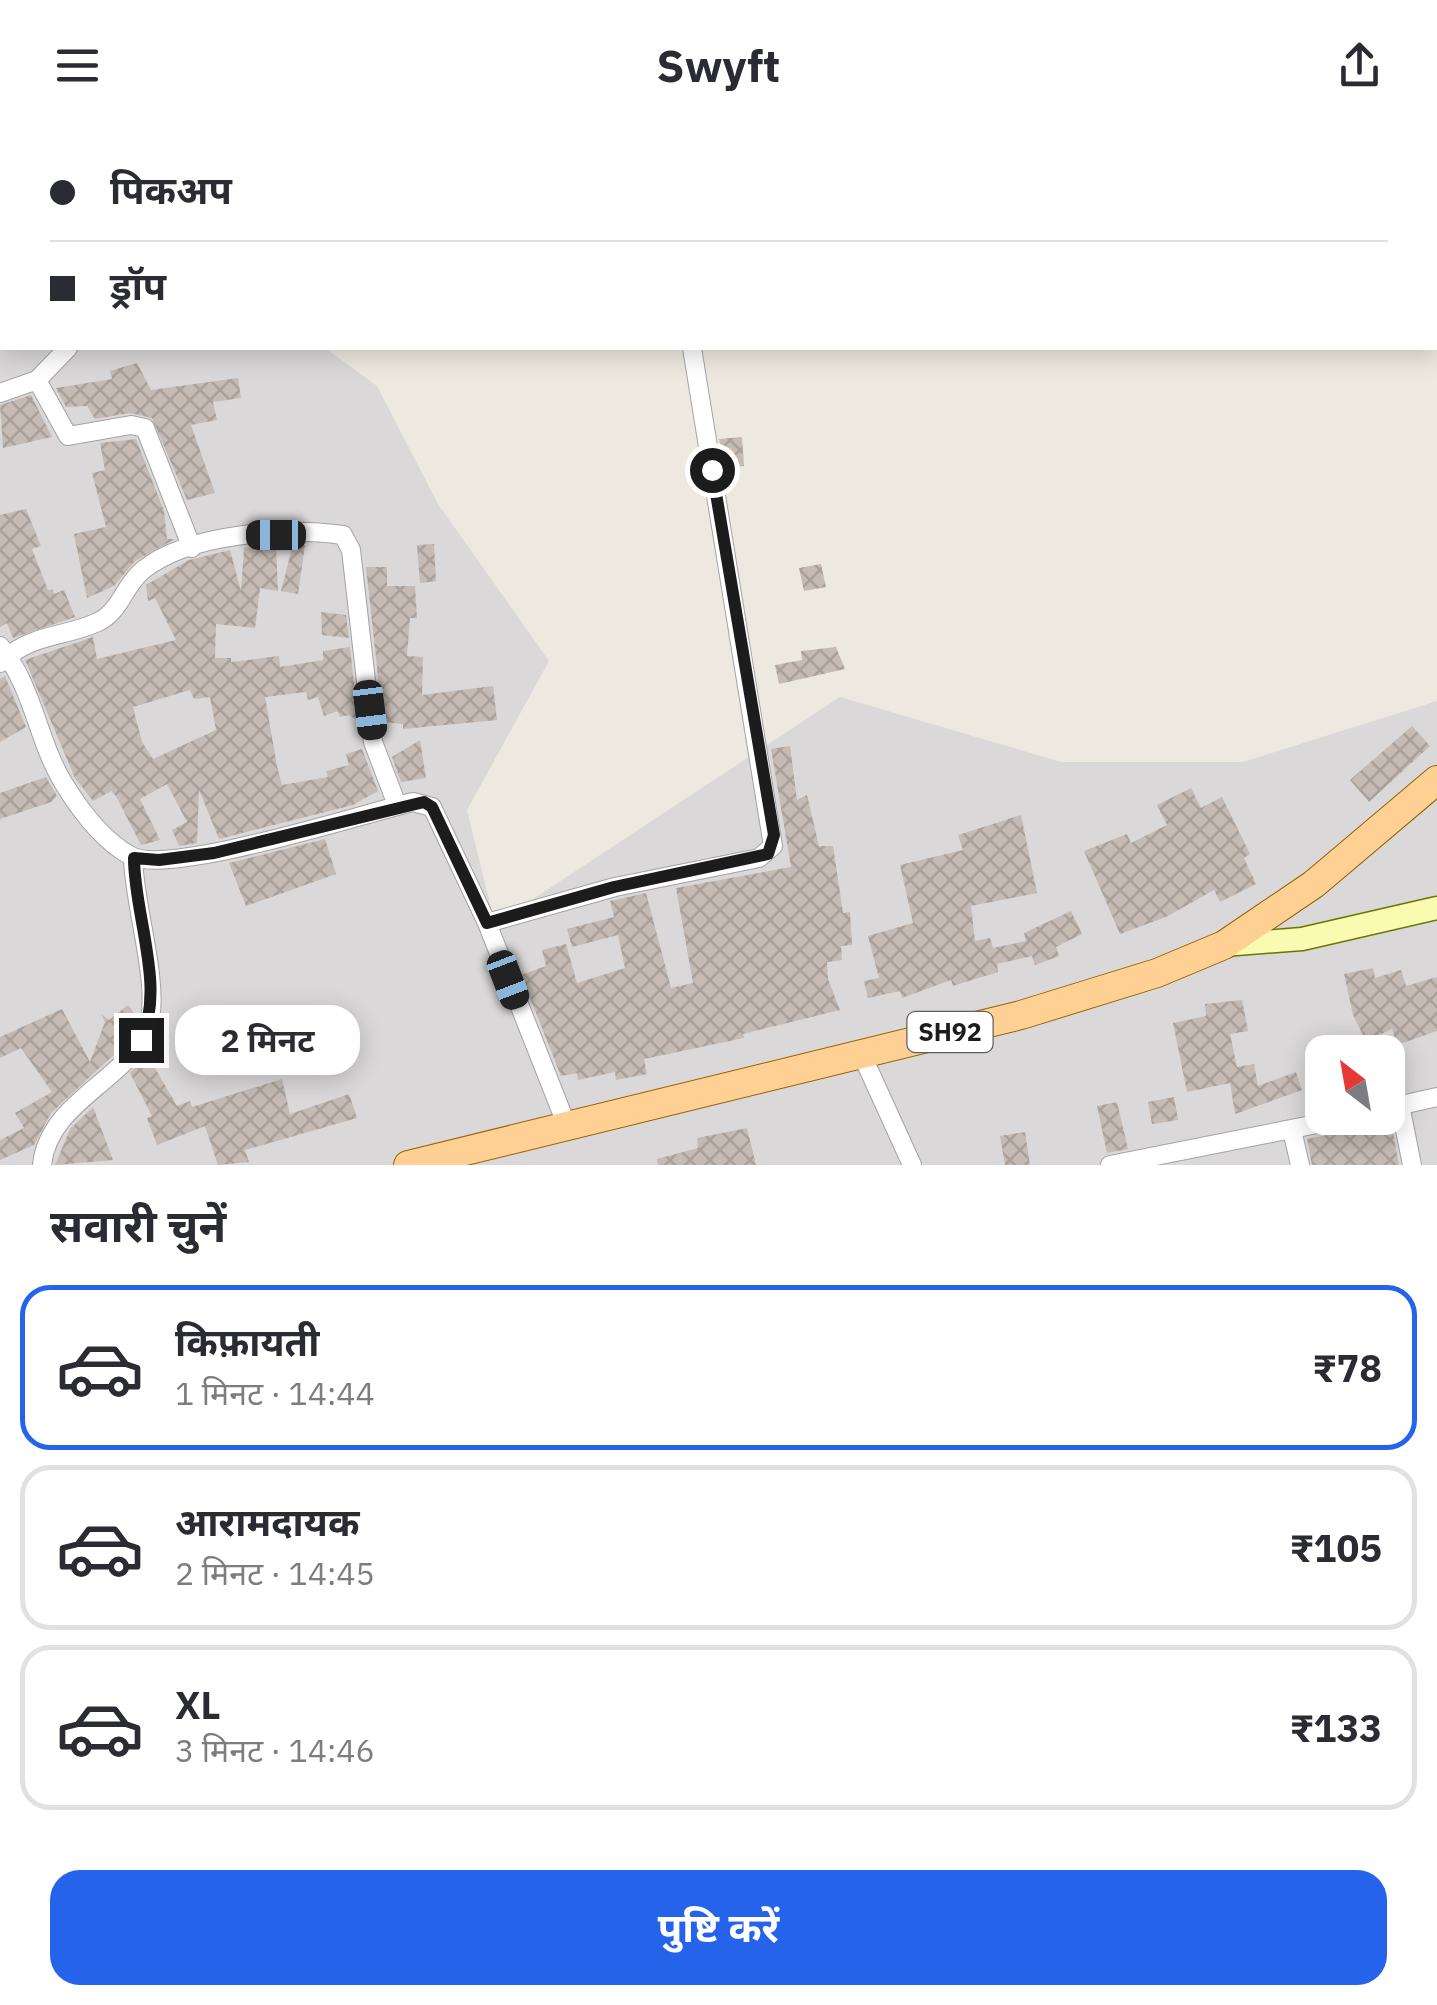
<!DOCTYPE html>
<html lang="hi">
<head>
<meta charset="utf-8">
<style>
	:root { --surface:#fff; --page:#f2f2f3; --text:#2b2b33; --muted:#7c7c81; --line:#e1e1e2; --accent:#2563eb }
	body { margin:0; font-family:"IBM Plex Sans","Noto Sans Devanagari",sans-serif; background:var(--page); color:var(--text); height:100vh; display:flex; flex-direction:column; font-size:38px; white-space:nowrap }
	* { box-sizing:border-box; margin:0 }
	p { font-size:32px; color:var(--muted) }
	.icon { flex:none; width:55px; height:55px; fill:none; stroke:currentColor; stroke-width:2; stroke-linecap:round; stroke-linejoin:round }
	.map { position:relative; height:1035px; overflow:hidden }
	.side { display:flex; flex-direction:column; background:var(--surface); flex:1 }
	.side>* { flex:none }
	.top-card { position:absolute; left:0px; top:0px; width:1438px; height:220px; box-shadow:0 5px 25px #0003; display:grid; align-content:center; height:220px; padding:0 50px; background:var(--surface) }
	.needle { width:65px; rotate:329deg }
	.controls { position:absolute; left:1305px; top:905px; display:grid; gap:20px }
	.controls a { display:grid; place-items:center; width:100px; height:100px; border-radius:20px; background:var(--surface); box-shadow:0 5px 25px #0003; font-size:50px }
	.end { position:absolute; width:45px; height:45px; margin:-22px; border:12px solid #1c1c1c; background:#fff; box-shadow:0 0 0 5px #fff }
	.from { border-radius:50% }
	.bubble { position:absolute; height:70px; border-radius:30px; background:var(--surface); box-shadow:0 5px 25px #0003; font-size:32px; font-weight:700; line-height:70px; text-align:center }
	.car { position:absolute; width:30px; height:60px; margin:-30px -15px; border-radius:12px; box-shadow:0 0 8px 2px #0007; background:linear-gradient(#222 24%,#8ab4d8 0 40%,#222 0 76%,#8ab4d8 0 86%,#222 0) }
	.top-card b { display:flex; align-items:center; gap:35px; height:95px; font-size:38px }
	.top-card b+b { border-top:2px solid var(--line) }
	.top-card i { width:25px; height:25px; background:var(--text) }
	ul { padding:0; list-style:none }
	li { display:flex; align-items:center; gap:30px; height:165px; margin:0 20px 15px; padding:0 30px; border:5px solid var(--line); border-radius:30px }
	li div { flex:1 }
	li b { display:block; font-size:38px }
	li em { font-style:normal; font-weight:700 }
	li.on { border-color:var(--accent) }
	li>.icon { width:90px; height:90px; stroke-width:1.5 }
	h2 { padding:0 50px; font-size:45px; line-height:120px }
	.primary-button { display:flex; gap:20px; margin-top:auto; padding:20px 50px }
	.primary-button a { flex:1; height:115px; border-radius:30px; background:var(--accent); color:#fff; font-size:40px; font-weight:700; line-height:115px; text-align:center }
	header { display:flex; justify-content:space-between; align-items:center; height:130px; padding:0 50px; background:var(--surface); font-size:45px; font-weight:700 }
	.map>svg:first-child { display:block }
	.residential { fill:#dad8d8; fill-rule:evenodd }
	.farmland { fill:url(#farmland-rules) }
	.building { fill:url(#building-cross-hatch); fill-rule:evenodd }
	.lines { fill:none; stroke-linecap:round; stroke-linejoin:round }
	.street-casing { stroke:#a3a3a3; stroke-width:20 }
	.secondary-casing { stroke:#697500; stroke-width:25 }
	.primary-casing { stroke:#936100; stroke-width:30 }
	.street { stroke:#fff; stroke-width:18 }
	.secondary { stroke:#f9fcb0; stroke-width:22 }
	.primary { stroke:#ffd094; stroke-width:28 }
	.route { stroke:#1c1c1c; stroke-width:12 }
	.labels { text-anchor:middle; stroke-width:8; stroke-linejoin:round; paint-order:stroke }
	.shield { fill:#fff; stroke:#606060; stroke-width:2.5 }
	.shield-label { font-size:25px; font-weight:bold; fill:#1c1c1c }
</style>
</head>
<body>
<header><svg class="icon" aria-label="menu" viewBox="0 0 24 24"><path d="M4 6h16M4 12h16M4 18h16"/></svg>Swyft<svg class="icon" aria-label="share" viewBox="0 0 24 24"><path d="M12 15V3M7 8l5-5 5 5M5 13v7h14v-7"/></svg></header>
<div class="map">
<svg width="1437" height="1035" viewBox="0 0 1437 1035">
	<defs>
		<pattern id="farmland-rules" width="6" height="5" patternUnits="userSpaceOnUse" patternTransform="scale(2.5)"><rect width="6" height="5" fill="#eceeca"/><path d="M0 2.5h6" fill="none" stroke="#caccad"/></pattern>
		<pattern id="building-cross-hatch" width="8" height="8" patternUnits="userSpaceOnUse" patternTransform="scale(2.5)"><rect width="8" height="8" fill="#c5bbb4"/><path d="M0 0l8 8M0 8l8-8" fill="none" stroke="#a9a09a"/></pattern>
	</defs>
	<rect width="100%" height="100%" fill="#eee9e0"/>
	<path class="residential" d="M0,157L2,218H325L377,256L438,374L549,531L467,680L495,794L840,567L1061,632H1243L1437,571V1035H0ZM1322,922H1388V988H1322Z"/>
	<path class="farmland" d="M0,0H725L2,6Z"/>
	<path class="building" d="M137,233L151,260L238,248L241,268L213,272L217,290L191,295L215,363L187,370L152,288L130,283L95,289L87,276L66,277L56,258L112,249L110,241Z
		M31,265L52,307L3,318L0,275Z
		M742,307L744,336L724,338L719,309Z
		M136,309L164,381L167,409H175L135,431L114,456L87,468L74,404L106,397L92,343L105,340L100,313Z
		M26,379L41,416L32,419L48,460L53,459L54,464L64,460L75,487L13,508L7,493L0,497V385Z
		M293,414L305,415L298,464L281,461Z
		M434,414L436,451L420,453L417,415Z
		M276,415L278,461L260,458L255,498L216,494L215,528H231V532L279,526L280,537L323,530V521L350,517L358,590L349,585L340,587L338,581L324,586L318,567L308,570L306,562L265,567L277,636L282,655L328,647L326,641L349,635L346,624L362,619L378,661L353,675L219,709L199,660L197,713L179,716L172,700L187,692L167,654L140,669L160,710L141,715L116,666L111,661L93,671L75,648L25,530L93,507L97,529L176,510L155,468L148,471L146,455L189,430L230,420L241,461L244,418ZM190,560L194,569L210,567L216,600L153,629L142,612L133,577Z
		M821,434L826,457L804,461L799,438Z
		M366,437H387V456H415L417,488H410L407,526L423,527L422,565L493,556L497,590L403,599V594L383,592Z
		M321,482L346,485L349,508L322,505Z
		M836,517L845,539L779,554L775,535L802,530L801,521Z
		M5,546L26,597L0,612V549Z
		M1412,596L1430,616L1369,672L1350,650Z
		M420,610L426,648L401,652L392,627Z
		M790,616L797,670L807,665L819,716H833L843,783L850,782L852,815L841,816L842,830L827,832L828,849L840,880L743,904L744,908L644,929L647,944L616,950L615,942L578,950L577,943L561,946L521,845L546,836L542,820L566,814L577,853L625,838L618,805L572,817L567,799L614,787L610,771L646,763L671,858L693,853L676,758L791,737L771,619Z
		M46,647L57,666L51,672L0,689V663Z
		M1191,658L1201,678L1222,667L1250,724L1244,728L1256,754L1220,772L1214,760L1166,787L1120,804L1084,721L1127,704L1131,713L1167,695L1157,675Z
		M1021,685L1037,763L971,776L975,811L990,808L993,818L1026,811L1024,803L1071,781L1082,804L1056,817L1059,826L1035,835L1032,826L997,834L998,842L953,856L951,850L902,868L900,861L868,868L864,851L879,848L868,806L913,793L900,735L963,720L958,705Z
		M325,709L336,744L246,776L229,733Z
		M1373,838L1375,848L1401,840L1406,856L1437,847V901L1397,915L1392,899L1366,911L1353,885L1344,844Z
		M1242,870L1248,901L1230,904L1237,937L1254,934L1258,956L1296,942L1302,960L1235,984L1230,953L1187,962L1173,893L1206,886L1205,874Z
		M128,875L137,887L121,901L128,907L120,919L51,983L34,1015L0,1030V1010L24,998L15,983L52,962L21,918L0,928V907L62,879L90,932L105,892L101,884L109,890Z
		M147,924L177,976L190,971L192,977L282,949L290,984L349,964L357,988L245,1020L249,1032L218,1035L205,996L157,1015L147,988L152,986L130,943Z
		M1174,967L1178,990L1152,994L1148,972Z
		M1117,972L1128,1019L1107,1023L1097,976Z
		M93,977L113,1030L55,1035L70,999Z
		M1391,992L1399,1035H1312L1307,1009Z
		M747,998L756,1035H658L657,1029L698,1018L697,1008Z
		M1025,1002L1030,1035H1005L1000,1006Z"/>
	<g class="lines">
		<g class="street-casing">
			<path id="street" d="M0,41H2
				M37,250L68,306L131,295L145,298L192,418
				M0,263L37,250L68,218
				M0,516C34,558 37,610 64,654C80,680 103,711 131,726C169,746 362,684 413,672L432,677L487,793L567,996
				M0,533C31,503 63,508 98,492C121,481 124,455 143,440C189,403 286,397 343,405L351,420L373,612L397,675
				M487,793L615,757L759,728L773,716L692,218
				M862,925L912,1035
				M1400,975L1412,1035
				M1388,978L1437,967
				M1292,1000L1300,1035
				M42,1035C49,967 138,948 150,889C158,848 134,774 133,728
				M1110,1035L1347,988"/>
		</g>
		<g class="secondary-casing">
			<path id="secondary" d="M1224,815L1302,809L1437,778"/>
		</g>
		<g class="primary-casing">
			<path id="primary" d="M408,1035L1021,885L1157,843L1224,815L1314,754L1437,650"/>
		</g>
		<use href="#street" class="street"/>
		<use href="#secondary" class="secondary"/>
		<use href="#primary" class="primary"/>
	</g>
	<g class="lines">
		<path class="route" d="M141,910C166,857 134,785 134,728L159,730L214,723L424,672L432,677L487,793L614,757L768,724L774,705L712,340"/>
	</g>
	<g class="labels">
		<rect class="shield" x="907.5" y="882" width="85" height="40" rx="8"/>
		<g class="shield-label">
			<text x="950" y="911">SH92</text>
		</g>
	</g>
</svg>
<div class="controls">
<a><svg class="needle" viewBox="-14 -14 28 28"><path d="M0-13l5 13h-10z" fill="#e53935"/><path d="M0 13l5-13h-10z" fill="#7c7c81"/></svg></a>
</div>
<i class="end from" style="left:712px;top:340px"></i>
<i class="end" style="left:141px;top:910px"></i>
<div class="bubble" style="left:175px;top:875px;width:185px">2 मिनट</div>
<i class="car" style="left:276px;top:405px;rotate:270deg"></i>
<i class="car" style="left:370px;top:580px;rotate:173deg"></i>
<i class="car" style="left:508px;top:850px;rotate:159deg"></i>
<div class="top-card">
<b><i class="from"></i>पिकअप</b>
<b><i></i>ड्रॉप</b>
</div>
</div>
<section class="side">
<h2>सवारी चुनें</h2>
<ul>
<li class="on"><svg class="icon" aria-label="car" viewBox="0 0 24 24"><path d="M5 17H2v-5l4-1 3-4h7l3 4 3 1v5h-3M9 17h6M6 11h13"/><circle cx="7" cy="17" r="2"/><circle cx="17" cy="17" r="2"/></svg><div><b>किफ़ायती</b><p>1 मिनट · 14:44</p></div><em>₹78</em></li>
<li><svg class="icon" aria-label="car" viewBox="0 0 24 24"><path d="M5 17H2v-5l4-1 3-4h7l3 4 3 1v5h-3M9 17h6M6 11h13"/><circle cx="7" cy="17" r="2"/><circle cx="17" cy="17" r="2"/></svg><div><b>आरामदायक</b><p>2 मिनट · 14:45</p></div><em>₹105</em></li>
<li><svg class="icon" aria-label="car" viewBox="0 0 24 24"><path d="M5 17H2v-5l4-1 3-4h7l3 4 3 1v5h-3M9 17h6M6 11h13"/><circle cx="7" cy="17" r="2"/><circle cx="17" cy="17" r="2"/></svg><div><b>XL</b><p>3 मिनट · 14:46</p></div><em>₹133</em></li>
</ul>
<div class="primary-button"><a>पुष्टि करें</a></div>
</section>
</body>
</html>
